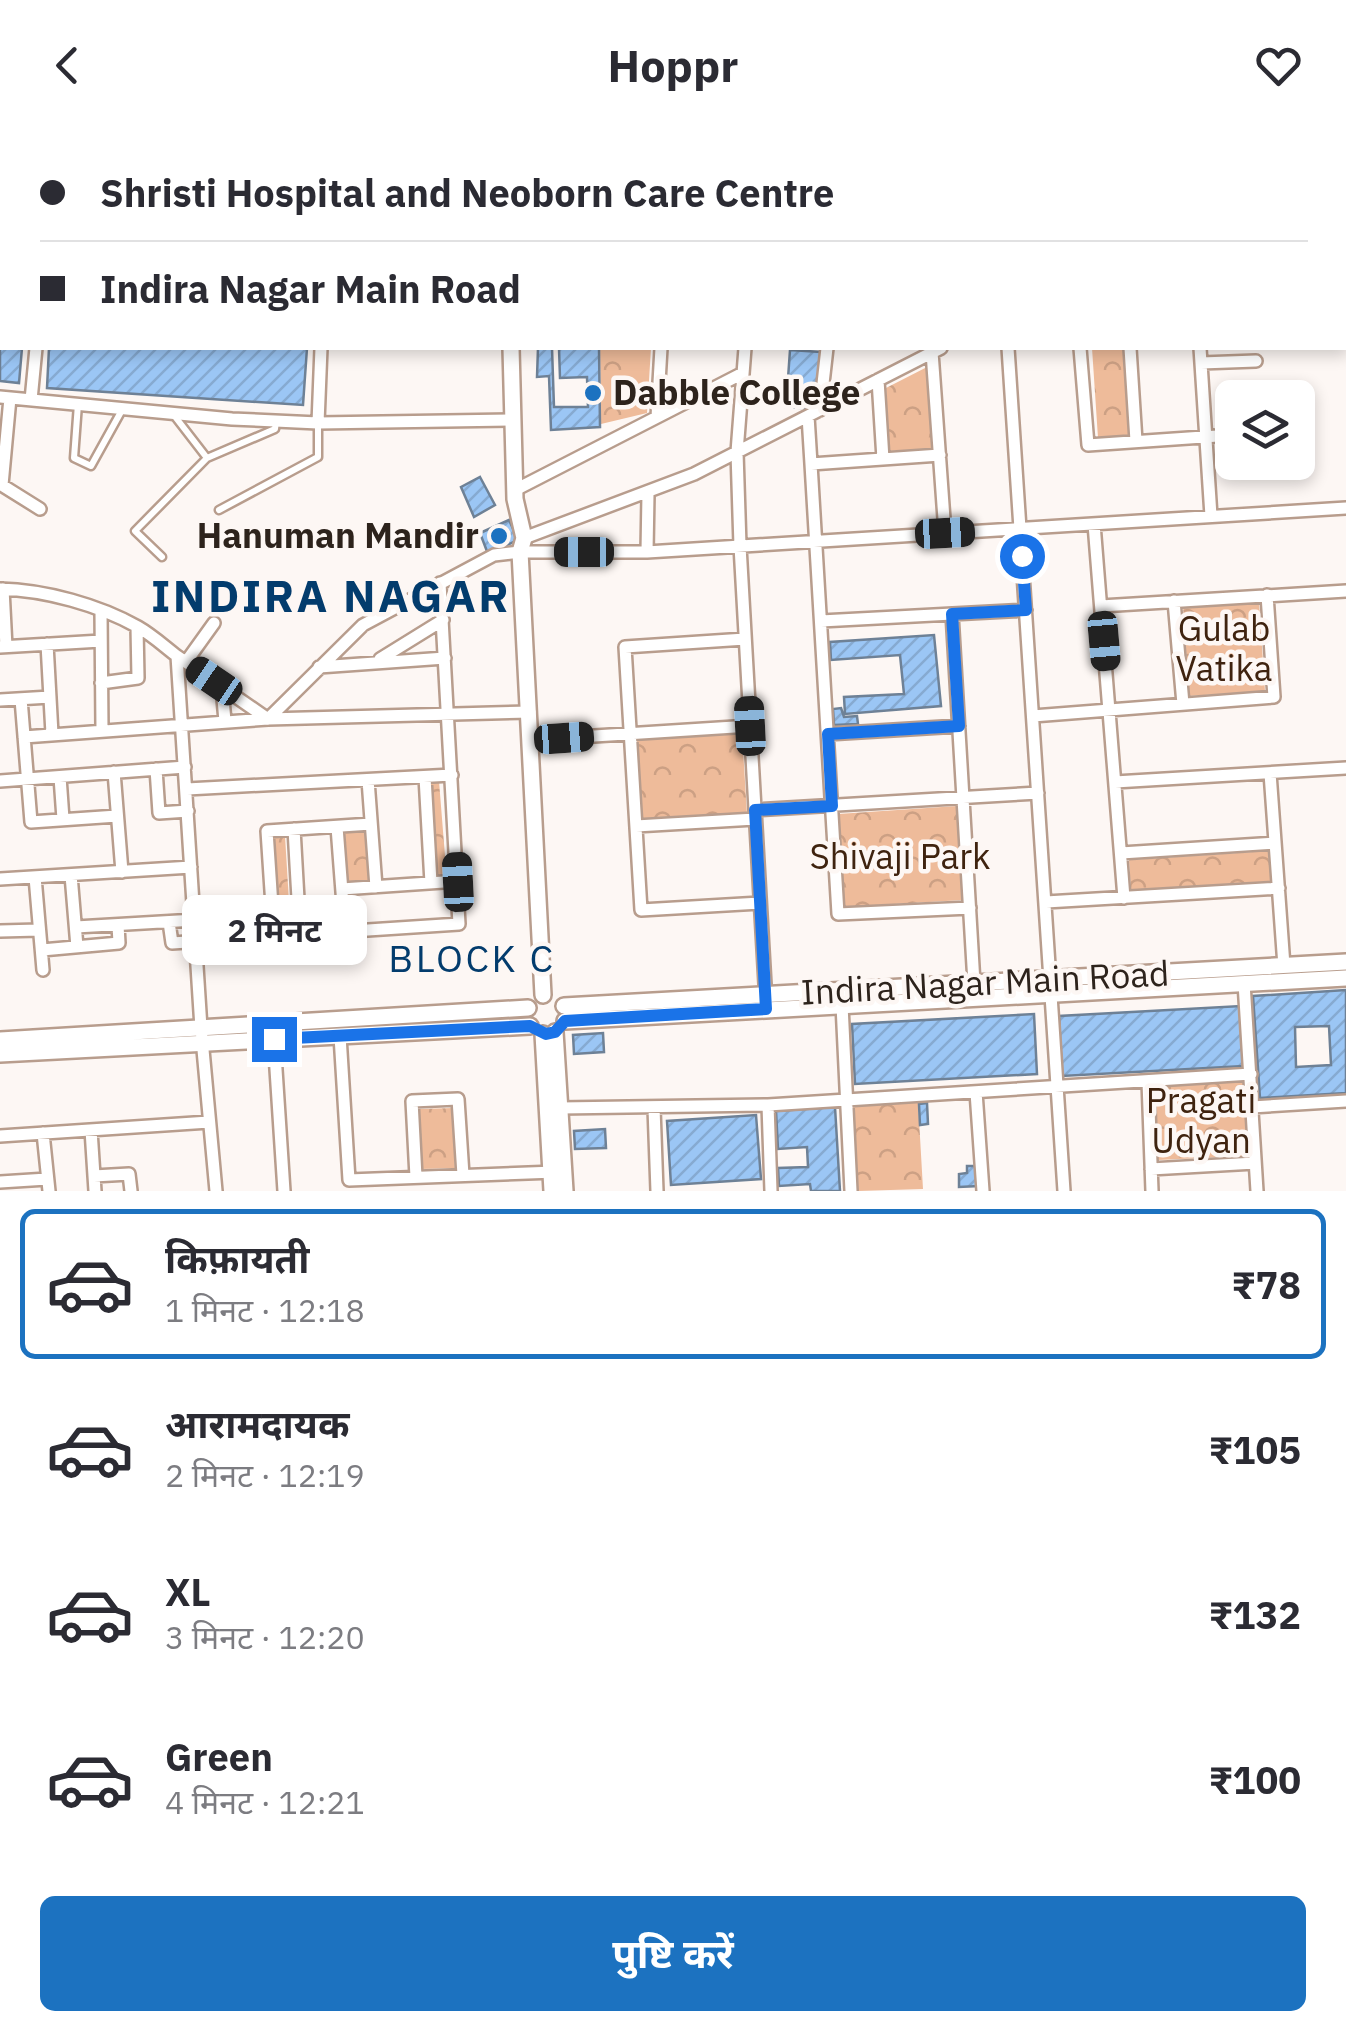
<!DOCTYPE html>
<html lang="hi">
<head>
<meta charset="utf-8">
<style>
	:root { --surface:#fff; --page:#f2f2f3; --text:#2b2b33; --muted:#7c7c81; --line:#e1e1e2; --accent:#1c72c0 }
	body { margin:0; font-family:"IBM Plex Sans","Noto Sans Devanagari",sans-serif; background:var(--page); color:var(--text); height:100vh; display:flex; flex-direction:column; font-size:38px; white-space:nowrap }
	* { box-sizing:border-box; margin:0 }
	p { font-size:32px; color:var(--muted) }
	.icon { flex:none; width:55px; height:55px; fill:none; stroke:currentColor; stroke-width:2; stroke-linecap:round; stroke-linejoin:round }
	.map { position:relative; height:1061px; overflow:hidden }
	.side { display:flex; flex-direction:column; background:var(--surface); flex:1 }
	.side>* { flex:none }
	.top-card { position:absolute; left:0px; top:0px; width:1348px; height:220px; box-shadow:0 5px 15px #0003; display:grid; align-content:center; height:220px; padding:0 40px; background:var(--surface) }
	.tools { position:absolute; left:1215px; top:250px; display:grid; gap:20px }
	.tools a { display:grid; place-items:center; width:100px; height:100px; border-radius:15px; background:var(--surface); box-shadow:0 5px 15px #0003; font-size:50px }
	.end { position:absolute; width:45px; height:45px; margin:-22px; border:12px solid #1a73e8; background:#fff; box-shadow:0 0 0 5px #fff }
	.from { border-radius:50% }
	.bubble { position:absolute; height:70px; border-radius:15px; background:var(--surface); box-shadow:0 5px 15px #0003; font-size:32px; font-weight:700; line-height:70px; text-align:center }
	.car { position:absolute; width:30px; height:60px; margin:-30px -15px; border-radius:12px; box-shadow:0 0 8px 2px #0007; background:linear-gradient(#222 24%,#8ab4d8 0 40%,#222 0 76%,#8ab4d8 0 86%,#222 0) }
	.top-card b { display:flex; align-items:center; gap:35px; height:95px; font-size:38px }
	.top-card b+b { border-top:2px solid var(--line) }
	.top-card i { width:25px; height:25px; background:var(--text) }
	ul { padding:18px 0 0; list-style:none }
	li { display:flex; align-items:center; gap:30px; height:150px; margin:0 20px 15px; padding:0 20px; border:5px solid transparent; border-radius:15px }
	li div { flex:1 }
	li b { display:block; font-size:38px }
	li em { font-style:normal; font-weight:700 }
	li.selected { border-color:var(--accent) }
	li>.icon { width:90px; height:90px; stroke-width:1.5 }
	.cta { display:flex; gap:20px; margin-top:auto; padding:20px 40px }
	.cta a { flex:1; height:115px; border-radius:15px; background:var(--accent); color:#fff; font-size:40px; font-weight:700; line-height:115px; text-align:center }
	header { display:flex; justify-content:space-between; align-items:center; height:130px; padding:0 40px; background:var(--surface); font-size:45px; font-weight:700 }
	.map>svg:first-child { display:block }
	.park { fill:url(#park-crowns) }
	.building { fill:url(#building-hatch); stroke:#6e8196; stroke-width:2.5; fill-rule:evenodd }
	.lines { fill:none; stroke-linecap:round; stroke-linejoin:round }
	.service-casing { stroke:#b89d8d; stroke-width:11 }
	.minor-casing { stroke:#b89d8d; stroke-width:16 }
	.tertiary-casing { stroke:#b89d8d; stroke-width:20 }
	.service { stroke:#fff; stroke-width:6 }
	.minor { stroke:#fff; stroke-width:11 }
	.tertiary { stroke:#fff; stroke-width:15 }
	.route { stroke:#1a73e8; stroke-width:12 }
	.poi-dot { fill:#1c72c0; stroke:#fdf7f4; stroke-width:4 }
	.labels { text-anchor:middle; stroke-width:9; stroke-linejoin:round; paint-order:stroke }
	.poi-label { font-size:35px; font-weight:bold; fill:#2d231c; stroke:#fdf7f4; text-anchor:start }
	.park-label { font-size:35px; fill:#3f230f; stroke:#fdf7f4 }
	.street-label { font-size:35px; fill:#2d231c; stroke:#fdf7f4 }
	.neighbourhood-label { font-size:38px; letter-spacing:2.5px; fill:#033c6d; stroke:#fdf7f4 }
	.district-label { font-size:45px; font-weight:bold; letter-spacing:2.5px; fill:#033c6d; stroke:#fdf7f4 }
</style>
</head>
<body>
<header><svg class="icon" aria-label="back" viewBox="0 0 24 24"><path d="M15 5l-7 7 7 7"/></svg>Hoppr<svg class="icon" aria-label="heart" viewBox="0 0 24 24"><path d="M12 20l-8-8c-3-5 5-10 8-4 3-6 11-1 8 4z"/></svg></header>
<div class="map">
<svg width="1346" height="1061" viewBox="0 0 1346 1061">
	<defs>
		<pattern id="park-crowns" width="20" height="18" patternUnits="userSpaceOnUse" patternTransform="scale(2.5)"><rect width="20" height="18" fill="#eebb9a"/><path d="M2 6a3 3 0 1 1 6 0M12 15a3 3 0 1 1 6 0" fill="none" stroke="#cca084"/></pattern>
		<pattern id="building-hatch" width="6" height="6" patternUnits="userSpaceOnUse" patternTransform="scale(2.5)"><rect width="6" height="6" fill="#9bc6f5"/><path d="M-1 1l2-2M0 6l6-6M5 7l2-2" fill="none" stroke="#86aad1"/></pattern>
	</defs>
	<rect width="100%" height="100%" fill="#fdf7f4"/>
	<path class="park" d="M600,218H651L647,283L601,294Z
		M1092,218H1127L1133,305L1098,308Z
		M931,235L935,319L889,321L886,258Z
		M1259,472L1265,561L1189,566L1183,477Z
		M742,603L747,684L642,691L637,610Z
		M439,651L447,751L426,753L418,653Z
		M957,676L963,770L844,777L838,684Z
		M368,700L372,755L341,758L337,702Z
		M285,706L291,804L269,805L262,707Z
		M1268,721L1271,752L1131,762L1129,730Z
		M1244,952L1247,1026L1158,1030L1155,956Z
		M918,972L923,1059L858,1061L853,975Z
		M453,978L455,1038L422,1039L419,979Z"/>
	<path class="building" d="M0,9H2V168L0,167Z
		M0,182L2,218H22L19,253L0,251Z
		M49,218H307L303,275L47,258Z
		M538,218H552L554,277H588L587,247L560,248L559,218H599L600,297L551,300L549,246L537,247Z
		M790,220L821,222L816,279L786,277Z
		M480,347L495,375L474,387L461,357Z
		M509,390L518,410L488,424L480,403Z
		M934,505L941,576L845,584L844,567L904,564L900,525L831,530L830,512Z
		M841,578L844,587L857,586L858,594L834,595L833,579Z
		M1346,860V963L1260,968L1253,866ZM1329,896L1331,935L1296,937L1295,897Z
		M1241,876L1244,936L1062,946L1059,886Z
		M1034,884L1037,944L855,954L852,894Z
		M603,903L604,922L574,924L573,905Z
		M927,973L928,994L920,995L919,974Z
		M835,977L840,1061H811L810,1054L779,1056L778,1038L808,1037L807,1017L778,1019L776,981Z
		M756,985L761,1049L671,1055L667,991Z
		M605,999L606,1018L575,1019L574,1001Z
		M967,1036H978L979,1056L959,1057V1044L967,1043Z"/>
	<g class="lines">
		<g class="service-casing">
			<path id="service" d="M78,274L74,328L91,336L122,280
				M173,284L207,328
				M219,380L318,327V293
				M162,427L135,401L207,328L275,299L276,291"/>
		</g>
		<g class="minor-casing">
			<path id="minor" d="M1183,0V2
				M1262,0V2
				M0,1L35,2
				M54,2V0
				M144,2V0
				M219,2V0
				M421,2L422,0
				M631,2L632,0
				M758,2L759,0
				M848,2V0
				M924,2L925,0
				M1014,2V0
				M1096,2V0
				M1345,148H1346
				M0,174H2
				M745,218L737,322L740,416L766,872
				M1008,218L1064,1061
				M1080,218L1088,315L1232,305
				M1130,218L1136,311
				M1200,218L1211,386
				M932,222L945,403
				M1201,233L1256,231
				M878,250L883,329
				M0,267L232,289L318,293L512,290
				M31,270L36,218
				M820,280L827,218
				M808,286L811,334L940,325
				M657,287L661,218
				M318,293L321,218
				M1298,300H1303
				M811,334L838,784L970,778
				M0,354L40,379
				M2,355L10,268
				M515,360L743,243
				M1094,394L1124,768
				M524,408L694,344L941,218
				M647,422L648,364
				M0,459C45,460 99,475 138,497C152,505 164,516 177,526L201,898L216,1061
				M3,459L6,517
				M1174,471L1183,574
				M1101,476L1346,461
				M101,482L102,600
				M952,484L974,853
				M821,491L1026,480
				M745,509L625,517L641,780L760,773
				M47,514L52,604
				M0,517L101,511
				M177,526L268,589L363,495L494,425L520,422H647L1346,378
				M380,529L443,490
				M186,532L214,493
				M319,537L445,528
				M101,553L138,548L137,497
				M21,569L31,692L117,686
				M223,569L225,591
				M0,570L50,567
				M1033,586L1274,567L1267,465
				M828,604L959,596
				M24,607L268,589L530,582
				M532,610L750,596
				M156,639L159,683L188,681
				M114,642L122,742
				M1270,643L1284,836
				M60,647L63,689
				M425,647L431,753
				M368,650L376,757
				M0,651L185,637
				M1115,652L1346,638
				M187,659L452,645
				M755,680L1038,663
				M636,696L755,689
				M337,697L345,801
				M294,699L300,804
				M1121,723L1275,713
				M71,745L77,817
				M35,747L43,840
				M0,749L191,737
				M342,759L458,751
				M1046,772L1279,758
				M169,792L172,813L459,794L440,453
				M76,797L195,790
				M0,801L39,800
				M274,806L267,701L371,694
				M42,820L119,813L118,795
				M1244,853L1257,1061
				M842,875L851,1061
				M340,906L349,1050L555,1042
				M274,909L284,1061
				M1148,951L1152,1061
				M976,962L983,1061
				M768,975L771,1061
				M1252,977L1346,971
				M560,978L768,975L1251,944
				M654,978L657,1061
				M91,1000L95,1061
				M43,1003L49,1061
				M0,1006L209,992
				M1151,1039L1255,1033
				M94,1046L129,1044L131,1061
				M416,1047L412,971L458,969L463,1045
				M0,1052L47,1049"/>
		</g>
		<g class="tertiary-casing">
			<path id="tertiary" d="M523,2V0
				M511,218L515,369L524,408L520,422L543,865
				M564,876L1346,832
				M565,891L1346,848
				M555,902L565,1061
				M543,904L552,1061
				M0,910L528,878
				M0,924L530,896"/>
		</g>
		<use href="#service" class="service"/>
		<use href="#minor" class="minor"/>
		<use href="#tertiary" class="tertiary"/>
	</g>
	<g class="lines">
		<path class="route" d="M274,909L530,896L546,904L555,902L565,891L766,879L755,680L832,676L828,604L959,596L952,484L1026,480L1022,426"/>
	</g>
	<g class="poi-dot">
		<circle cx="593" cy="263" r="10"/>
		<circle cx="499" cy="406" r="10"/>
	</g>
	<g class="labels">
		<g class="poi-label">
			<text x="613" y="275">Dabble College</text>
			<text x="479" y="418" text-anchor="end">Hanuman Mandir</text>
		</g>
		<g class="park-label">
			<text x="1224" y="511">Gulab<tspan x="1224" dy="40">Vatika</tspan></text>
			<text x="900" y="739">Shivaji Park</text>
			<text x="1201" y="983">Pragati<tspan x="1201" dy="40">Udyan</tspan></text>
		</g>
		<g class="street-label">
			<text transform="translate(985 853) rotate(-3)" y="12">Indira Nagar Main Road</text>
		</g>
		<g class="neighbourhood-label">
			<text x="472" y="842">BLOCK C</text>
		</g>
		<g class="district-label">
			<text x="331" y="482">INDIRA NAGAR</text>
		</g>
	</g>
</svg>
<div class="tools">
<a><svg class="icon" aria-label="layers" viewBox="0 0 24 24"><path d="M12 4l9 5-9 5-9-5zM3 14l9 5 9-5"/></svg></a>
</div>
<i class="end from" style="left:1022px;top:426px"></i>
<i class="end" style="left:274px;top:909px"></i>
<div class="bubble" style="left:182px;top:765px;width:185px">2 मिनट</div>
<i class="car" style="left:945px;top:403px;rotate:87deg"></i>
<i class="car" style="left:584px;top:422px;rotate:270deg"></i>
<i class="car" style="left:1104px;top:511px;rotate:175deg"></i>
<i class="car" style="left:214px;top:551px;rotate:304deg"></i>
<i class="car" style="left:750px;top:596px;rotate:357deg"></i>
<i class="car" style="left:564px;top:608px;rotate:86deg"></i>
<i class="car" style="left:458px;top:752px;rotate:357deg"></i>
<div class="top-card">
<b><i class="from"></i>Shristi Hospital and Neoborn Care Centre</b>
<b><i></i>Indira Nagar Main Road</b>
</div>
</div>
<section class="side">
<ul>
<li class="selected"><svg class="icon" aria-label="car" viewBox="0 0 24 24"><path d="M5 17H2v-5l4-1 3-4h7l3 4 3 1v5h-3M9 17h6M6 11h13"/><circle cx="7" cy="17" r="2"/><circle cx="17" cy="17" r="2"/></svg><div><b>किफ़ायती</b><p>1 मिनट · 12:18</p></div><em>₹78</em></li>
<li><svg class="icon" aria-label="car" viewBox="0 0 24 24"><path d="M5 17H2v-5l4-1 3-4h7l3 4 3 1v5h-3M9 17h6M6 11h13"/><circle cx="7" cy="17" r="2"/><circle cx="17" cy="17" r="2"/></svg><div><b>आरामदायक</b><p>2 मिनट · 12:19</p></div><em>₹105</em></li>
<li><svg class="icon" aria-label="car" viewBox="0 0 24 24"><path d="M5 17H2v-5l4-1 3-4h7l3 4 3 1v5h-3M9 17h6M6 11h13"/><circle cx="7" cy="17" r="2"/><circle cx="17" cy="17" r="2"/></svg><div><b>XL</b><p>3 मिनट · 12:20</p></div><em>₹132</em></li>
<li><svg class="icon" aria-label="car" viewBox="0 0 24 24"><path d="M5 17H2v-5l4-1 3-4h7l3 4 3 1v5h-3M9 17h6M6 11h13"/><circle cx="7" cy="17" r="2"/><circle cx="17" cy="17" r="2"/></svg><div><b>Green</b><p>4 मिनट · 12:21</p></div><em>₹100</em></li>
</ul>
<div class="cta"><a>पुष्टि करें</a></div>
</section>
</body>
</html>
